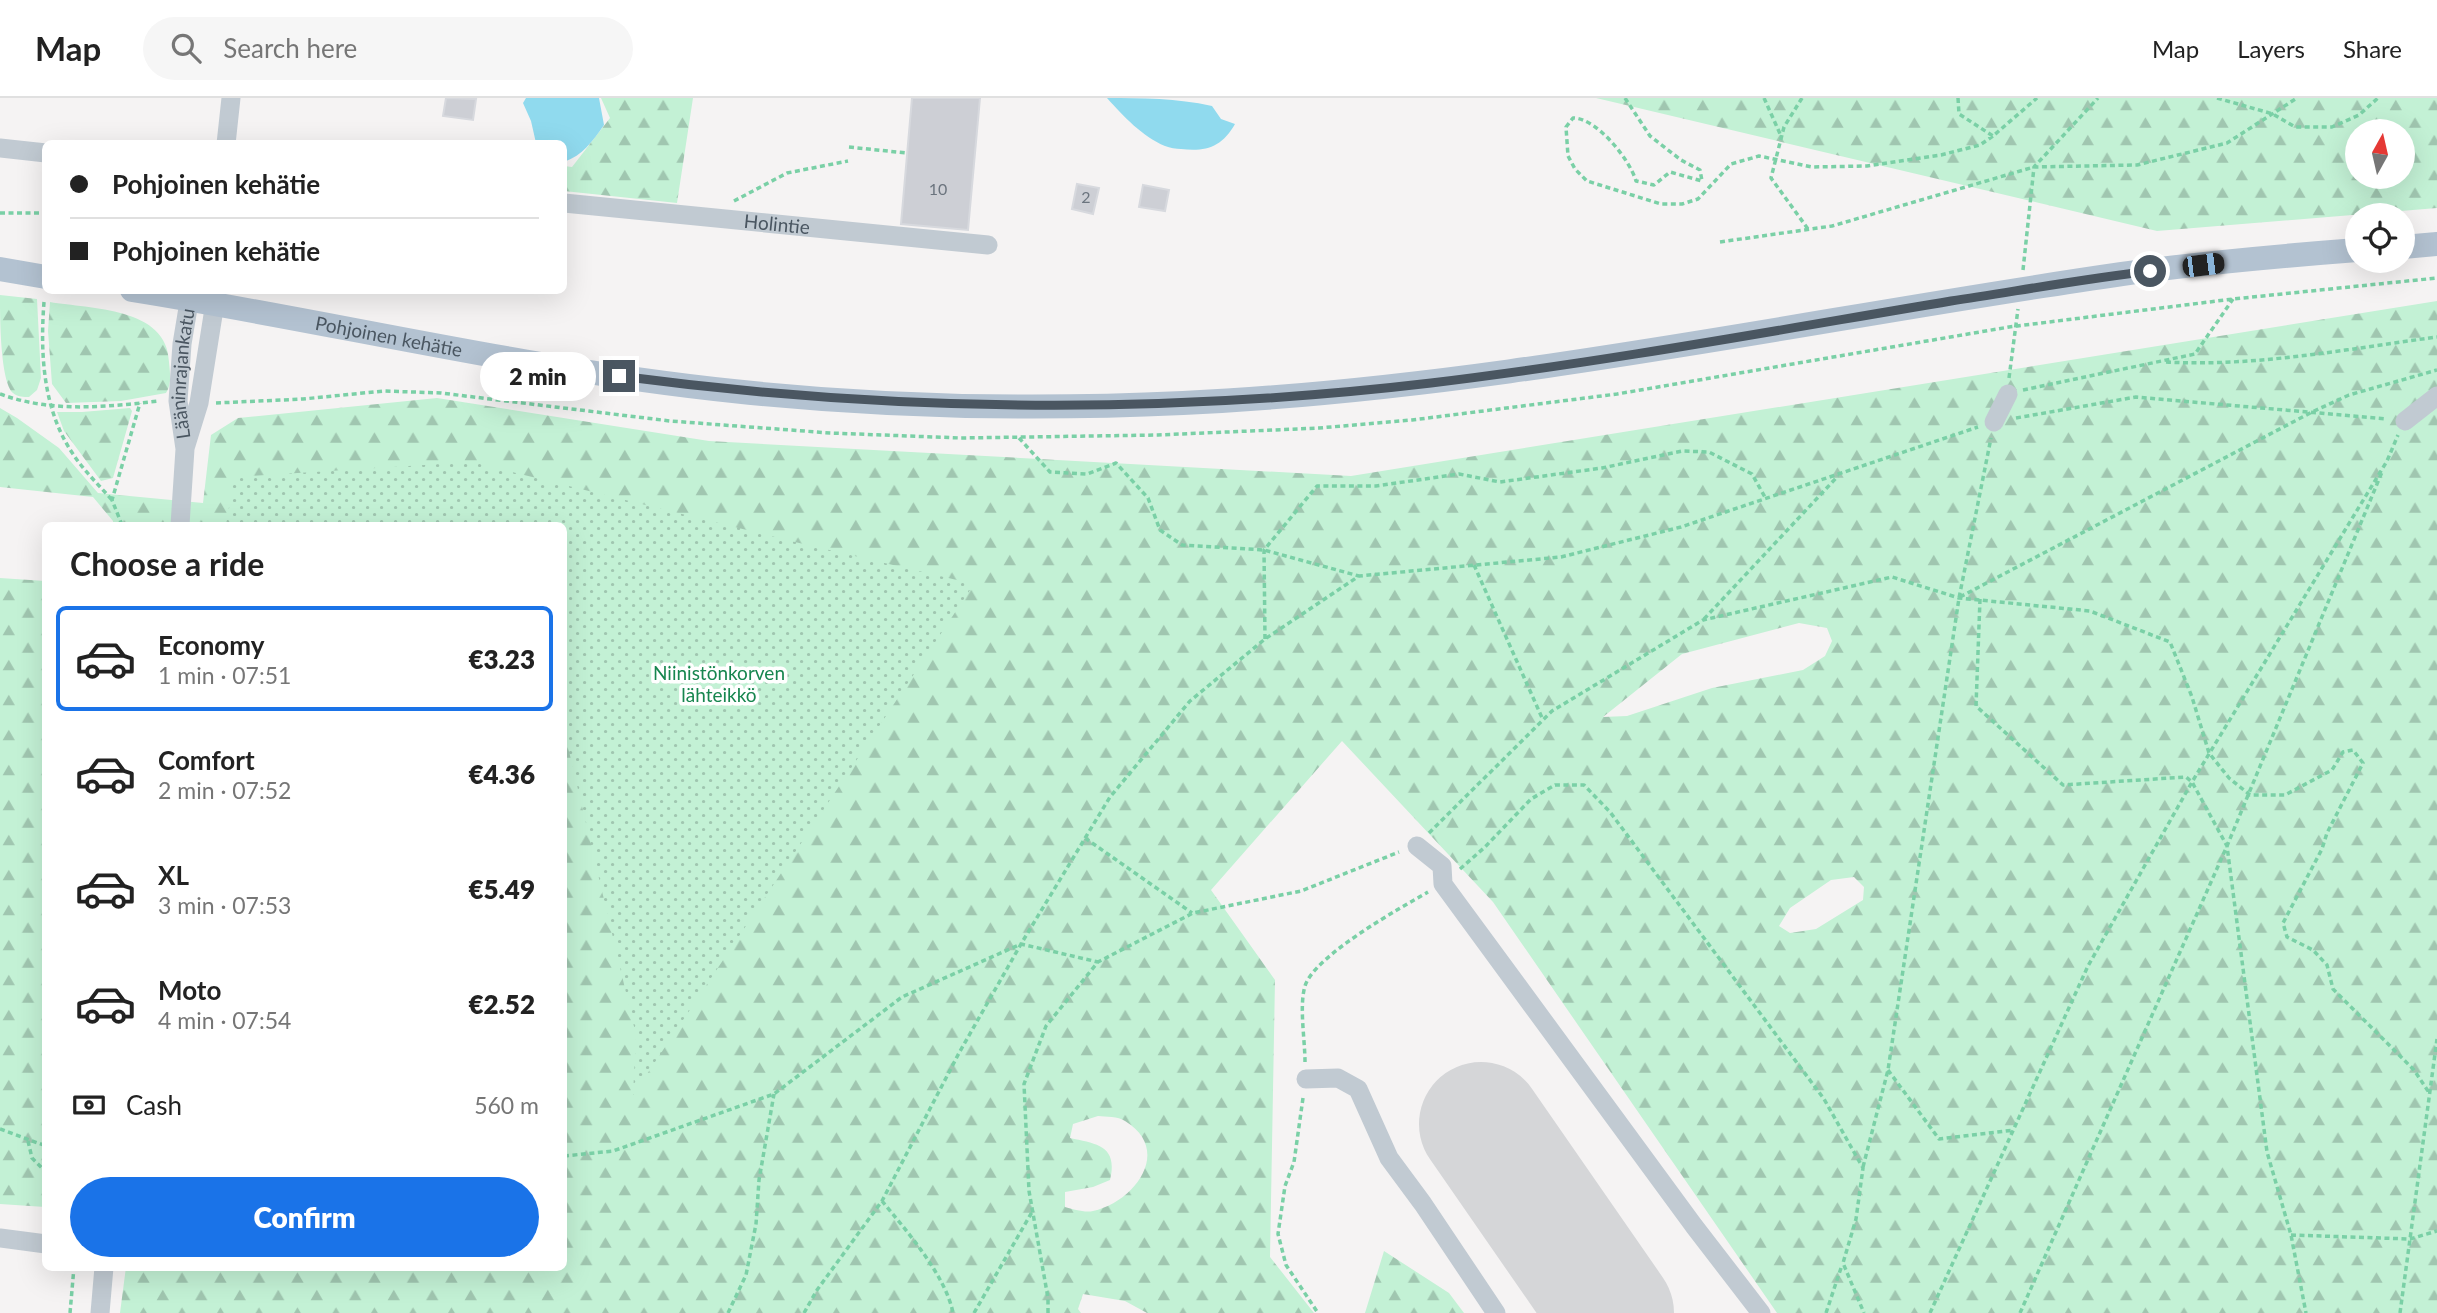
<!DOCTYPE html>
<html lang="en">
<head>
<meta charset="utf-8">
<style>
	:root { --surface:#fff; --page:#f6f6f6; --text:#222; --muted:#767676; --line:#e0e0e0; --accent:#1a73e8 }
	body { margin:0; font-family:Lato,sans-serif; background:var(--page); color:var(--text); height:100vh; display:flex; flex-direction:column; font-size:26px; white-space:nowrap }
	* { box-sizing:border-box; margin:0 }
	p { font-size:23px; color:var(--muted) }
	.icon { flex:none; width:38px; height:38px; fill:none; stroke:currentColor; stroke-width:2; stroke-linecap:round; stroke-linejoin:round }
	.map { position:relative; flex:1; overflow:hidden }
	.panel { position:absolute; left:42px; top:424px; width:525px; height:749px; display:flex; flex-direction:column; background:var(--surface); border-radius:10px; box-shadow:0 7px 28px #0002 }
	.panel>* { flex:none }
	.top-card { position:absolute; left:42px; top:42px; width:525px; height:154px; border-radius:10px; box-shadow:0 7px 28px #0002; display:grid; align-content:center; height:154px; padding:0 28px; background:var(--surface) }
	.needle { width:46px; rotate:8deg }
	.fabs { position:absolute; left:2345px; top:21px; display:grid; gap:14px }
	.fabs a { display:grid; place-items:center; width:70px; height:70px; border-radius:50%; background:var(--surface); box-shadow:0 7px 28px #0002; font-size:35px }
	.end { position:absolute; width:32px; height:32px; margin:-16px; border:9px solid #4a5661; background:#fff; box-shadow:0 0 0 4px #fff }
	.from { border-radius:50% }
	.bubble { position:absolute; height:49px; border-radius:24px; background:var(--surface); box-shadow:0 7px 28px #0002; font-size:23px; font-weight:800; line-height:49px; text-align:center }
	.car { position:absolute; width:21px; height:42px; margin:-21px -10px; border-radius:9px; box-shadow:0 0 5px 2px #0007; background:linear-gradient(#222 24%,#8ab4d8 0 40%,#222 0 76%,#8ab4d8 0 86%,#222 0) }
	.top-card b { display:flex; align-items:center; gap:24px; height:66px; font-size:26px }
	.top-card b+b { border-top:2px solid var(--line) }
	.top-card i { width:18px; height:18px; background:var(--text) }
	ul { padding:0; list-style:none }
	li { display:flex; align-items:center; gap:21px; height:105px; margin:0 14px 10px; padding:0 14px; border:4px solid transparent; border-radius:10px }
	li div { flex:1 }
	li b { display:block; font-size:26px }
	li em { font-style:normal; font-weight:800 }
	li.active { border-color:var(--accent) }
	li>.icon { width:63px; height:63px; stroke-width:1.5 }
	h2 { padding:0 28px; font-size:32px; line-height:84px }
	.pay { display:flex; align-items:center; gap:18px; height:77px; padding:0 28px; font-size:26px }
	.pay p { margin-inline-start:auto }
	.action { display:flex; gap:14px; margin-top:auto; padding:14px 28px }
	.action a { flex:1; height:80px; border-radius:42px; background:var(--accent); color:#fff; font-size:28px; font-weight:800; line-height:80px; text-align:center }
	header { display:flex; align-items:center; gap:42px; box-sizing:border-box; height:98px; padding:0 35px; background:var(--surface); border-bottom:2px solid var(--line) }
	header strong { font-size:33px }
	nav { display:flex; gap:38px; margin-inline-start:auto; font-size:24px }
	.search { width:490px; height:63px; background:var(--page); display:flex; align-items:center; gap:18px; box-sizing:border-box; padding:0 24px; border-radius:38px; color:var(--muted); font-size:26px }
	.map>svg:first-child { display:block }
	.forest { fill:url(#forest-firs); fill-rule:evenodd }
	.park { fill:url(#park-dots) }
	.water { fill:#90daee }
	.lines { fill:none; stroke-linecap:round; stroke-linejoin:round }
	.runway { stroke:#d5d6d8; stroke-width:124 }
	.building { fill:#cdcfd5; stroke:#d7d9de; stroke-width:2 }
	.path { stroke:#7ad0a6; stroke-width:3.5; stroke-dasharray:5 3.5; stroke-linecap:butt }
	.minor { stroke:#c1cad2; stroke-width:19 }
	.major { stroke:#b3c2d1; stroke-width:24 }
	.route { stroke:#4a5661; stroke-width:9 }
	.labels { text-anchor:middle; stroke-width:7; stroke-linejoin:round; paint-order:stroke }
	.number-label { font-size:16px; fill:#6b747e }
	.street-label { font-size:19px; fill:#4a5661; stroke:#fff }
	.park-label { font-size:19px; fill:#17864f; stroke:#fff }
</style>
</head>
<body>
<header>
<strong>Map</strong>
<div class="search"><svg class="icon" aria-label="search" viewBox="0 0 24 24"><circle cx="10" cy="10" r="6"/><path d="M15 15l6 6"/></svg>Search here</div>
<nav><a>Map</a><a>Layers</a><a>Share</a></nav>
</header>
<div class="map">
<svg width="2437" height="1215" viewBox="0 0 2437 1215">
	<defs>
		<pattern id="forest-firs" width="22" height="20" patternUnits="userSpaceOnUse" patternTransform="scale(1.75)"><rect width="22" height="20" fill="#c3f1d5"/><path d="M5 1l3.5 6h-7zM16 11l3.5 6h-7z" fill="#a0c6b0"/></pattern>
		<pattern id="park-dots" width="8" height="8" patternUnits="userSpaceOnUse" patternTransform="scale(1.75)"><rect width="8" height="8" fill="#c3f1d5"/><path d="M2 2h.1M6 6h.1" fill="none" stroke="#a0c6b0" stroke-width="1.8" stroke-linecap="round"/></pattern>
	</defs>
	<rect width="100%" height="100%" fill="#f5f3f3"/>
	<path class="forest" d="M601,0H693L677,105L564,93V68L572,69L610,20Z
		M1596,0H2437V110L2157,133ZM2357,33H2403V79H2357Z
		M0,197L37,201L41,280L37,292L29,299C24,299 17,299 13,295C0,283 0,217 0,197Z
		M2437,203V1215H1777L1493,804L1342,643L1211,792L1275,882L1270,1159L1314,1215H1147L1125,1203L1083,1196L1078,1211L1081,1215H120L126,1169H564V427H113V423L93,399L0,389V310L17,320L59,350L98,395L203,405L211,337L238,320L437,300L709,343L1351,378ZM1799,525L1827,530L1832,543L1825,558L1803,572L1712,590L1627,618L1603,619L1682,556ZM1854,779L1864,789L1863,802L1816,831L1790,835L1779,828L1790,810L1831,782ZM1098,1018C1106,1019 1118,1018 1125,1023C1173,1052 1135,1104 1093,1113C1085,1115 1073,1111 1065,1109V1094L1093,1089L1110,1082C1118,1048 1098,1046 1070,1040L1073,1026Z
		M50,204C90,211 168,209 169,264C170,275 172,286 166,295L121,303L66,305L52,286L48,233Z
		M130,310L132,313L113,380L101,383L64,333L57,314H82Z
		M0,480L45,483V1109L0,1106Z
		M1384,1153L1449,1195L1464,1215H1365Z"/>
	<path class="park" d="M472,364L795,444L974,486L633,997L636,937L564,632V427H226L234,379Z"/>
	<path class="water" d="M526,0H599L604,27C592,44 583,57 564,64V46L536,45L531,23L523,5Z
		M1107,0C1143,0 1176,0 1212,8L1221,21L1235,26C1222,49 1206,54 1181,51C1176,51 1170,50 1165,48C1143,39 1123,18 1107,0Z"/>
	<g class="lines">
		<path class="runway" d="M1481,1026L1612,1215"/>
	</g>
	<path class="building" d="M446,0L476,1L473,22L443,18Z
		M912,0H980L968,132L901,126Z
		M1077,86L1099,90L1093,116L1072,111Z
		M1143,87L1169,92L1165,113L1139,109Z"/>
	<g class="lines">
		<path class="path" d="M1625,0L1650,38L1681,62L1700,72L1702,83L1670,74L1654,87L1636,83C1630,62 1597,20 1573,20L1566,29L1568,58L1575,71L1587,83L1661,106H1682L1698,101L1731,66L1759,58L1812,69L1867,68L1941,57L1980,47L1993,38
			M1764,0L1781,38
			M1802,0L1784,29L1771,80L1808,131
			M1958,0L1959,16L1993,38L2037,0
			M2217,0L2273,16L2295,29H2332L2359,17L2378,0
			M849,49L906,55
			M734,103L787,75L848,63
			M0,115H46
			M1720,144L1832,128L2034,69L2137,67L2227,45L2297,0
			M2023,172L2034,69L2098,0
			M44,204C40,256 43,312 73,356C84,373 99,387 112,402
			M2166,264C2256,269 2347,251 2437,239
			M2009,280L2018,211
			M2023,292L2195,256L2233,201
			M0,296C52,315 106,309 159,303
			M216,305L303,301L384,293L441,295L670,323L830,335L961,340L1158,337L1319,330L1412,322L1617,296L2009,229L2233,201L2437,180
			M2016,320L2136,299L2387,321
			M1019,340L1050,374L1087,376L1116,365L1148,400L1160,432L1182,447L1264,452L1359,478
			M122,427L112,402L140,305
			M1474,467L1543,622
			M1960,499L2312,314L2349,297L2437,272
			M1980,501L1976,608L2063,687L2186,679L2192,684L2227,748L2267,1054L2291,1137L2306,1215
			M1704,521L1838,378
			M1265,541L1264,452L1317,388H1376L1459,376L1500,384L1602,370L1682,353L1709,354L1752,376L1766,401
			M1429,735L1552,613L1703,522L1892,479L1959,500L2090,513L2170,544L2192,599L2209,655L2229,680L2250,697H2285L2332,672L2343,654L2353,652L2363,665L2327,735L2322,751L2283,825L2287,839L2313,852L2327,867L2333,891L2414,972L2430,996
			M1085,740L1192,815
			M1460,771L1485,749L1531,701L1555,687H1584L1610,714L1824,1001L1863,1070L1856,1121L1843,1165L1864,1215
			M1305,964C1305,942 1299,908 1305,888C1314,858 1400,810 1428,794
			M1888,972L1939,1041L2014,1032
			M1303,1000L1294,1064L1285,1088L1278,1136L1286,1167L1318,1215
			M0,1031L46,1048
			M28,1043L32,1060L46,1074
			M564,1058L613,1053L774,996L902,899L1021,846L1098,864
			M1863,1069L1888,972L1959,500L1991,340
			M882,1103C906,1132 946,1178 953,1215
			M2291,1137L2410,1141L2437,1133
			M70,1215L74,1169
			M728,1215L746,1177L756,1126L759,1082L774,996
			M804,1215L817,1192L882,1103L959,955L1021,846L1110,699L1190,603L1265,541L1359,478L1561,459L1681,429L1978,329
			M974,1215L1032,1114
			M1048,1215V1200L1029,1093L1024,986L1046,928L1098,864L1193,815L1301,793L1399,754
			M1826,1215L1842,1167
			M1930,1215L2088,868L2192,684L2387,363L2398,337
			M2020,1215L2227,748L2382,374
			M2400,1215L2437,941"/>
		<g class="minor">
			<path d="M226,46L231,0"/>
			<path d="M0,50L46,55"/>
			<path id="s1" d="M564,105L988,147"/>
			<path d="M2405,323L2437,298"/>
			<path d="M1994,324L2008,296"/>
			<path d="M186,347L199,305L217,192"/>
			<path id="s2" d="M180,427L185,351L178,303L182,246L191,192"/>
			<path d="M1417,748L1442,768L1443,786L1694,1128L1761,1215"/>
			<path d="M1306,981L1338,980L1358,991L1389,1060L1423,1106L1496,1215"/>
			<path d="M0,1140L46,1146"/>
			<path d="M100,1215L104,1169"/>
		</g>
		<g class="major">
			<path d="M2403,149L2437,146"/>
			<path d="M0,171L46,179"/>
			<path id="s3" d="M132,192C333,224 530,272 733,293C882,309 1034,312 1183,305C1500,290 1809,221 2122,176C2200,165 2279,158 2357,152"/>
		</g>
	</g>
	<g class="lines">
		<path class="route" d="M619,278C889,314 1160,317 1431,285C1605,264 1778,232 1951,203C2017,193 2084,181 2150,173"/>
	</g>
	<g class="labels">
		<g class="number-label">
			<text x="938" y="97">10</text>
			<text x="1086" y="105">2</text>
		</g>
		<g class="street-label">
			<text dy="7" stroke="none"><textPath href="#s1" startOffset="214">Holintie</textPath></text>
			<text dy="7" stroke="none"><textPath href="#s3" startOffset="261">Pohjoinen kehätie</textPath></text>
			<text dy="7" stroke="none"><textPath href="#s2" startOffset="152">Lääninrajankatu</textPath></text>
		</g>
		<g class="park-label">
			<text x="719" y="582">Niinistönkorven<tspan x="719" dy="22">lähteikkö</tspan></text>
		</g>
	</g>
</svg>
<div class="fabs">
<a><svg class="needle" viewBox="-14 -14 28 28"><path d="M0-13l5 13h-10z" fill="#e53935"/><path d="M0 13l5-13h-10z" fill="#767676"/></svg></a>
<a><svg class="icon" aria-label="locate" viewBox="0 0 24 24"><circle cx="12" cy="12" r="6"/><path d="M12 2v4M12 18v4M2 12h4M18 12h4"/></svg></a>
</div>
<i class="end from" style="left:2150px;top:173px"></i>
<i class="end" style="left:619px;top:278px"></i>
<div class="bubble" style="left:480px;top:254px;width:116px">2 min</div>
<i class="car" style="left:2203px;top:167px;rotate:83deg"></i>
<div class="top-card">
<b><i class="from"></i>Pohjoinen kehätie</b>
<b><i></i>Pohjoinen kehätie</b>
</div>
<section class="panel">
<h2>Choose a ride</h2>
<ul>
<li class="active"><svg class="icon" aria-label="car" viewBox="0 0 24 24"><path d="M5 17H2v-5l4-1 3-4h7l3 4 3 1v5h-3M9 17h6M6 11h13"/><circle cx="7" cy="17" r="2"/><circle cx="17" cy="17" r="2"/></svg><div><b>Economy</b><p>1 min · 07:51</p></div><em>€3.23</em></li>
<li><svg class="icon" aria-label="car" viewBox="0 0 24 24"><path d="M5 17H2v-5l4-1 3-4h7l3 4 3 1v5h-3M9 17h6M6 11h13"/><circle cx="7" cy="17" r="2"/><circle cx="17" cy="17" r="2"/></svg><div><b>Comfort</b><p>2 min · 07:52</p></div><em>€4.36</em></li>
<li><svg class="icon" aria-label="car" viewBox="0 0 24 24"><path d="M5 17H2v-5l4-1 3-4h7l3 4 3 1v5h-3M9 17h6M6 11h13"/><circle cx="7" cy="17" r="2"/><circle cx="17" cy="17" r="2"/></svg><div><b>XL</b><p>3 min · 07:53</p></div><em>€5.49</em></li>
<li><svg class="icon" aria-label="car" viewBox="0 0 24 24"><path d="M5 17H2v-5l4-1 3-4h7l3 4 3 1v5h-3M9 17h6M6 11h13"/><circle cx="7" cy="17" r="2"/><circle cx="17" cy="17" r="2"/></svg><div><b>Moto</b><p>4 min · 07:54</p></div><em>€2.52</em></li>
</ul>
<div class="pay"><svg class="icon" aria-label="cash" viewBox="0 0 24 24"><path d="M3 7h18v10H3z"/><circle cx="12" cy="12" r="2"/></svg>Cash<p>560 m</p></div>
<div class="action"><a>Confirm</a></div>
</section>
</div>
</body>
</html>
